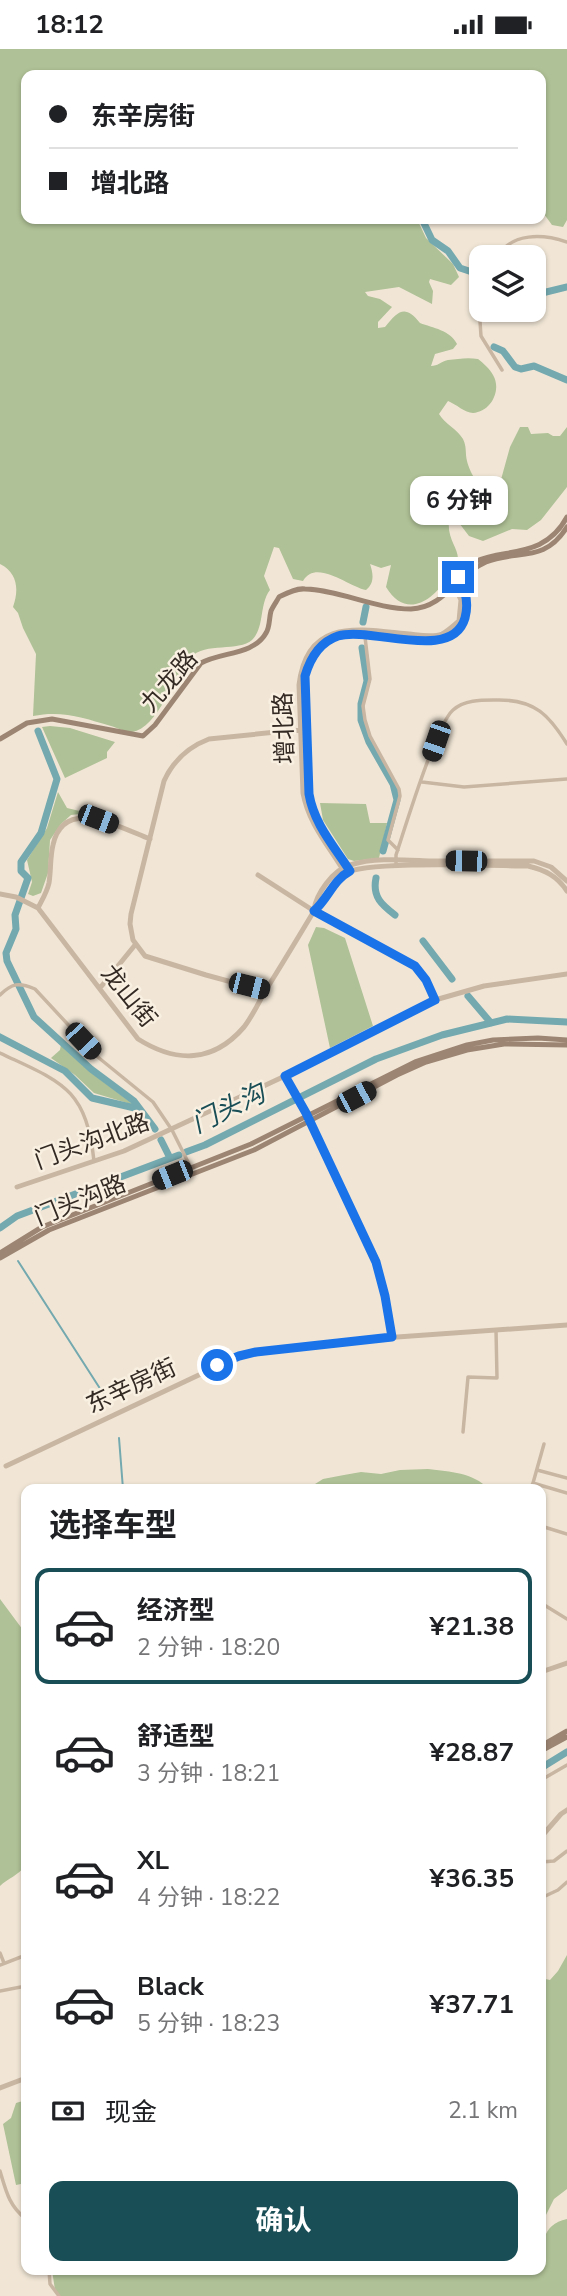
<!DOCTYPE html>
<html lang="zh">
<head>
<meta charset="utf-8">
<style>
	:root { --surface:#fff; --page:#f6f6f6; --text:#202124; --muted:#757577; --line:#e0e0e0; --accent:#194e56 }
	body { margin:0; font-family:"Nunito Sans","Noto Sans SC",sans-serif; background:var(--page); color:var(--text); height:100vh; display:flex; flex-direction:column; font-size:26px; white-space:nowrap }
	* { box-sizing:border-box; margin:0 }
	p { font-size:23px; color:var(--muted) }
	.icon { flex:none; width:38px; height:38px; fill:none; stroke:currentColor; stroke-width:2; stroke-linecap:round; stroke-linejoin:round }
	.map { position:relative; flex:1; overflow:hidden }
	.panel { position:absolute; left:21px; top:1435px; width:525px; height:791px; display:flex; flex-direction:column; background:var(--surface); border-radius:14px; box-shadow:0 2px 5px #0004 }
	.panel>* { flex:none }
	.guide { position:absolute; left:21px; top:21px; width:525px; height:154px; border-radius:14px; box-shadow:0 2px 5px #0004; display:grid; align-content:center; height:154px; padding:0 28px; background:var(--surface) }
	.buttons { position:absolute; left:469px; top:196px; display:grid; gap:14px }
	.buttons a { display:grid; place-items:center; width:77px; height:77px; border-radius:14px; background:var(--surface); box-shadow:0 2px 5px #0004; font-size:35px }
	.end { position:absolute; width:32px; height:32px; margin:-16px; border:9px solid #1a73e8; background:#fff; box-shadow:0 0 0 4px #fff }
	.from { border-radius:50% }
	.bubble { position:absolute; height:49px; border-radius:14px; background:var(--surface); box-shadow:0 2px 5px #0004; font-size:23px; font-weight:700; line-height:49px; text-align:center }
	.car { position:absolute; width:21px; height:42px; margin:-21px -10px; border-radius:9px; box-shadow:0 0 5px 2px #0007; background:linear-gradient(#222 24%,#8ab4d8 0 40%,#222 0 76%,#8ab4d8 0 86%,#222 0) }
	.guide b { display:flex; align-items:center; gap:24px; height:66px; font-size:26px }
	.guide b+b { border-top:2px solid var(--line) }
	.guide i { width:18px; height:18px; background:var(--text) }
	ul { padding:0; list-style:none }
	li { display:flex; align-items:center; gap:21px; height:116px; margin:0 14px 10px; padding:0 14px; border:4px solid transparent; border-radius:14px }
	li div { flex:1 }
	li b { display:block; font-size:26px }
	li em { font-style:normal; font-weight:700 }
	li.active { border-color:var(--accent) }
	li>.icon { width:63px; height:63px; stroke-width:1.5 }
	h2 { padding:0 28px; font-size:32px; line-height:84px }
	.pay { display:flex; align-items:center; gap:18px; height:77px; padding:0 28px; font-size:26px }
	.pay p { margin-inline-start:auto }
	.primary-button { display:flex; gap:14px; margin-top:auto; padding:14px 28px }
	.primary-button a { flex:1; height:80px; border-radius:14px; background:var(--accent); color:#fff; font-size:28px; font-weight:700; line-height:80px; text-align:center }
	.status { display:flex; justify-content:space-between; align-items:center; height:49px; padding:0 35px; background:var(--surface); direction:ltr }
	.status svg { height:19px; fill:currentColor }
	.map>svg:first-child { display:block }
	.green { fill:#afc196 }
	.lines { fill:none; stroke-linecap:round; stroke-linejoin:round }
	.stream { stroke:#74a9af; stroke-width:2 }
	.river { stroke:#74a9af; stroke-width:7 }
	.minor { stroke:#c9b6a2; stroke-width:3.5 }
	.tertiary { stroke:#c9b6a2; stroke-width:5 }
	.secondary { stroke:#9d8573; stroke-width:5 }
	.route { stroke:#1a73e8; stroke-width:9 }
	.labels { text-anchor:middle; stroke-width:5; stroke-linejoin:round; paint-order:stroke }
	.street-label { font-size:24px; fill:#342a24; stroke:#f9f0e2 }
	.water-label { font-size:26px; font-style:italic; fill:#194e56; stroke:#f9f0e2 }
</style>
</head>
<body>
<div class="status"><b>18:12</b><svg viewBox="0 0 49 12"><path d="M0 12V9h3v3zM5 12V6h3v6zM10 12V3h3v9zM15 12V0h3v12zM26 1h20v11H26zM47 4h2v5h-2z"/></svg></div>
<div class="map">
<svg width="567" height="2247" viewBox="0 0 567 2247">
	<rect width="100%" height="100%" fill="#f1e6d6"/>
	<path class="green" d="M0,0H567V171L563,178L552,176L541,161V26H26V170H417L426,189L453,215L459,228L451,236L430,230L429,233L433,242L432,255L399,238L365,243L368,247L380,250L392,258L378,273V279L385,278C398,262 405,255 420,274C433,279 450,281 457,295L453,300L435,305L431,317C438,317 440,313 448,311C458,310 467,308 478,310C483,314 490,320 493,326C502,341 491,363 473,364C465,364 456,355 448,352L439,365C445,375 457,380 463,390C467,398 465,404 467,412C470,425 482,443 493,449L497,445L510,398L520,378H528L531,385L548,384L553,387H560L567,378V438L541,471L527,481L512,480L483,492L469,487L456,470L449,472C447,490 458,498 458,510C457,517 451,524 447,529C432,553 405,570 386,538L391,516L381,519L370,515C373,524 375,534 366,541C349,538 316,509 303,532L293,530L279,499L274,498L264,527L270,541C259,555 265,578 252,591C239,603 205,593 191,608C175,624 158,680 132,683C126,683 117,679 111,677C84,669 62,661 33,667L36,605L23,579L18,564L13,558C19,541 18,524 0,515Z
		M50,677L70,679L115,693L107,703V709L65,729L42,678Z
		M58,743L67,759L88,764L71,766L61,775L50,791L48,824L41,844L33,847L28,845L32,833L27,811L47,779Z
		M320,754L366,755L370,774H387L379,809L354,812L348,810L323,771Z
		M316,878L324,879L345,889L373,977L330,999L308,896Z
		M61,995L93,1025L134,1056L94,1044L75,1026L51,1009L60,1001Z
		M428,1420C451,1423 472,1423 489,1440H307L323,1430L344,1426L361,1423L381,1425L400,1421Z
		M0,1550L23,1581L26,1582V1816C18,1827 8,1829 0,1837Z
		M567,1906V2140L554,2150L546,2166H541V1929L550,1931L558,1922Z
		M26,2051V2134L16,2136L3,2075L11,2069L16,2054Z
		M567,2170V2247H59L55,2241L52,2221H541C541,2199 541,2175 567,2170Z"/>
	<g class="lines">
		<path class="stream" d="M18,1212L108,1352
			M119,1389L123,1440"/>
		<path class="river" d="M422,170L432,191L448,202L460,219L481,226
			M534,246L567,238
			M494,298L503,302L515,318L521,320L534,317L567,331
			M363,573L366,558
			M362,599L367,632L361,655V671L369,693L393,735L397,751L383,802
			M38,682L57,730L41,784L21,813V822L28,829L15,866L16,880L6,904L7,912L34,968L91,1020L134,1052L155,1080
			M376,829C372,848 382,856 395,866
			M423,892L452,930
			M468,947L491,974
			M0,988L65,1022L92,1049L139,1060
			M161,1091L170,1109
			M186,1103L205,1096L376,1010L442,986L507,970L567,973
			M0,1179L17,1167L179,1106
			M541,1719L567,1703"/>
		<path class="minor" d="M497,208C512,183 543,185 567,193
			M481,238L479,258L481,287L502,321
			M365,588L370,630L363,657L365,671L370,687L399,740L400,747L388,791L398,801
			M422,733L464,738L567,730
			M396,817V806C405,779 436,676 453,661C465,650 483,651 499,651C535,651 549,666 567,695
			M0,946C12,934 19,933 35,940L99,1009L153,1053L172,1081L191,1119
			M0,1004C61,1033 86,1038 94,1112
			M463,1383L468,1328L497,1329L496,1281
			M537,1421L567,1429
			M533,1434L544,1395
			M530,1440L533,1434L567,1444
			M541,1477L567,1485
			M541,1554L567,1570
			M541,1731L567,1716
			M541,1813L554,1812L567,1802
			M541,1849L558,1841L567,1833
			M0,1904L4,1914
			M0,1916L26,1906
			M0,1942L26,1937
			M0,2122C6,2142 9,2157 26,2170
			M49,2221L50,2235L59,2247"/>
		<path class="tertiary" d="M350,822C334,797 315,775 309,745L305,639C309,530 451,635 465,567C468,553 466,542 460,530
			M345,824C329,797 309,776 303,744L299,636C307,568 359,580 409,585C419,586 432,589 442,585C448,582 454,576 459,572L461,551L454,536
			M258,826L314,862L416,917L426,931L435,951
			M0,845L16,848L38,859L138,990C176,1014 213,1014 244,978C254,965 260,950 269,936C284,912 299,887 314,862C326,851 331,835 344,825C363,811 498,817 528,817C545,821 557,827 567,842
			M38,859C42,851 47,843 49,834C51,821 50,808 53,796C64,746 121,779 150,790
			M314,861C316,845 333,821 350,816C375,808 405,811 431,812C465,812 499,812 534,812L551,818L567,832
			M100,939L135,896
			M265,942L206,926L145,907L133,891L130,875L131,865L164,732C173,712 188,698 209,690L306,680
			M285,1027L307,1066L375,1213L385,1247L392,1288
			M17,1138L124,1102L285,1027L435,951L484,937L567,925
			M6,1417L239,1307L288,1299L369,1290L567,1276
			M541,1623L567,1614
			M541,1788L561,1765L567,1761
			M0,2039L26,2029"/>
		<path class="secondary" d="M455,534C477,487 538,523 567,468
			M0,690L27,674L52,670L143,687L155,676L201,614C221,603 254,606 266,584C270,578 269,569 271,562C273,557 277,552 279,548C287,544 296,539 305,540C340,541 375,560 411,560C444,559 458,525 486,513C517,500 544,515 567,478
			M0,1204L42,1178L251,1095L415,1013L467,996L493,991L538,989L567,991
			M0,1209L49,1181L254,1101L397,1026L426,1013L467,1001L504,995L567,996
			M541,1697L567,1682
			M541,1702L567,1688"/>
	</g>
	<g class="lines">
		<path class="route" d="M217,1316L239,1307L256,1303L392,1288L385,1247L376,1213L306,1064L285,1027L435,951L426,931L415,917L314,862C328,850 333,831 350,822C334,797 314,775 309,745L305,627C310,610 320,593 338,587C371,577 452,614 465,569C469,554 466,541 458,528"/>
	</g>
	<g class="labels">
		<g class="street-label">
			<text transform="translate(169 632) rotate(-49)" y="8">九龙路</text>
			<text transform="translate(284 679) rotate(-92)" y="8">增北路</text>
			<text transform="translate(129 947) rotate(51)" y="8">龙山街</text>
			<text transform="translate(92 1092) rotate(-20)" y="8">门头沟北路</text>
			<text transform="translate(80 1151) rotate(-22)" y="8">门头沟路</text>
			<text transform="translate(131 1337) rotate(-25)" y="8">东辛房街</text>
		</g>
		<g class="water-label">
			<text transform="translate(228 1059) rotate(-26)" y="9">门头沟</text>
		</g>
	</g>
</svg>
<div class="buttons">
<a><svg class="icon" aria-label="layers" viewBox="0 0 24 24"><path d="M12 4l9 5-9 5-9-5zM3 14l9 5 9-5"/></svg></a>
</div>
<i class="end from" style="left:217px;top:1316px"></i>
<i class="end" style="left:458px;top:528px"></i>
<div class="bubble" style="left:410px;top:427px;width:98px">6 分钟</div>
<i class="car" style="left:436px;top:692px;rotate:199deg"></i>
<i class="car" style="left:98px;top:770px;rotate:111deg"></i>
<i class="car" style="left:466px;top:812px;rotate:271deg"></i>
<i class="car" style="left:249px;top:937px;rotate:104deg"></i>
<i class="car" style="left:83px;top:992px;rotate:137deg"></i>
<i class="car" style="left:356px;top:1048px;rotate:62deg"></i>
<i class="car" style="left:172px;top:1126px;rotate:248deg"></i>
<div class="guide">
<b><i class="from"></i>东辛房街</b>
<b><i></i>增北路</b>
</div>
<section class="panel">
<h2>选择车型</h2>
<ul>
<li class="active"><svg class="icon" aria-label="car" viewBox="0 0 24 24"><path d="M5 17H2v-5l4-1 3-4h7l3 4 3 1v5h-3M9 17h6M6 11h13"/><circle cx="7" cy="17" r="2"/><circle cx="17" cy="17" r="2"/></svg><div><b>经济型</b><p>2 分钟 · 18:20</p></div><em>¥21.38</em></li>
<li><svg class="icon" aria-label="car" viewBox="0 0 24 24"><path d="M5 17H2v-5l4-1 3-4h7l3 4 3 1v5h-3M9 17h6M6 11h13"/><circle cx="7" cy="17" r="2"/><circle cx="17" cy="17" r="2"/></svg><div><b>舒适型</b><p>3 分钟 · 18:21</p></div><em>¥28.87</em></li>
<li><svg class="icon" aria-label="car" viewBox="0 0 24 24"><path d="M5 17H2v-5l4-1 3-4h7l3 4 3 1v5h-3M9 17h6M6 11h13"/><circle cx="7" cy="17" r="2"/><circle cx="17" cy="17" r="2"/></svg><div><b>XL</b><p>4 分钟 · 18:22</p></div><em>¥36.35</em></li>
<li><svg class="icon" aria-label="car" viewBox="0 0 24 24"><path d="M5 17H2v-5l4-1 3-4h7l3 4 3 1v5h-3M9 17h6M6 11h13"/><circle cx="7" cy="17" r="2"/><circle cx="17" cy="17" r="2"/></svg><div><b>Black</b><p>5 分钟 · 18:23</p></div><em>¥37.71</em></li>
</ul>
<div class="pay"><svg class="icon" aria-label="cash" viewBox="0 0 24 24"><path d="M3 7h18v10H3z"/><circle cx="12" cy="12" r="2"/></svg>现金<p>2.1 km</p></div>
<div class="primary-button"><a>确认</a></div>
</section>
</div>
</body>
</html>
